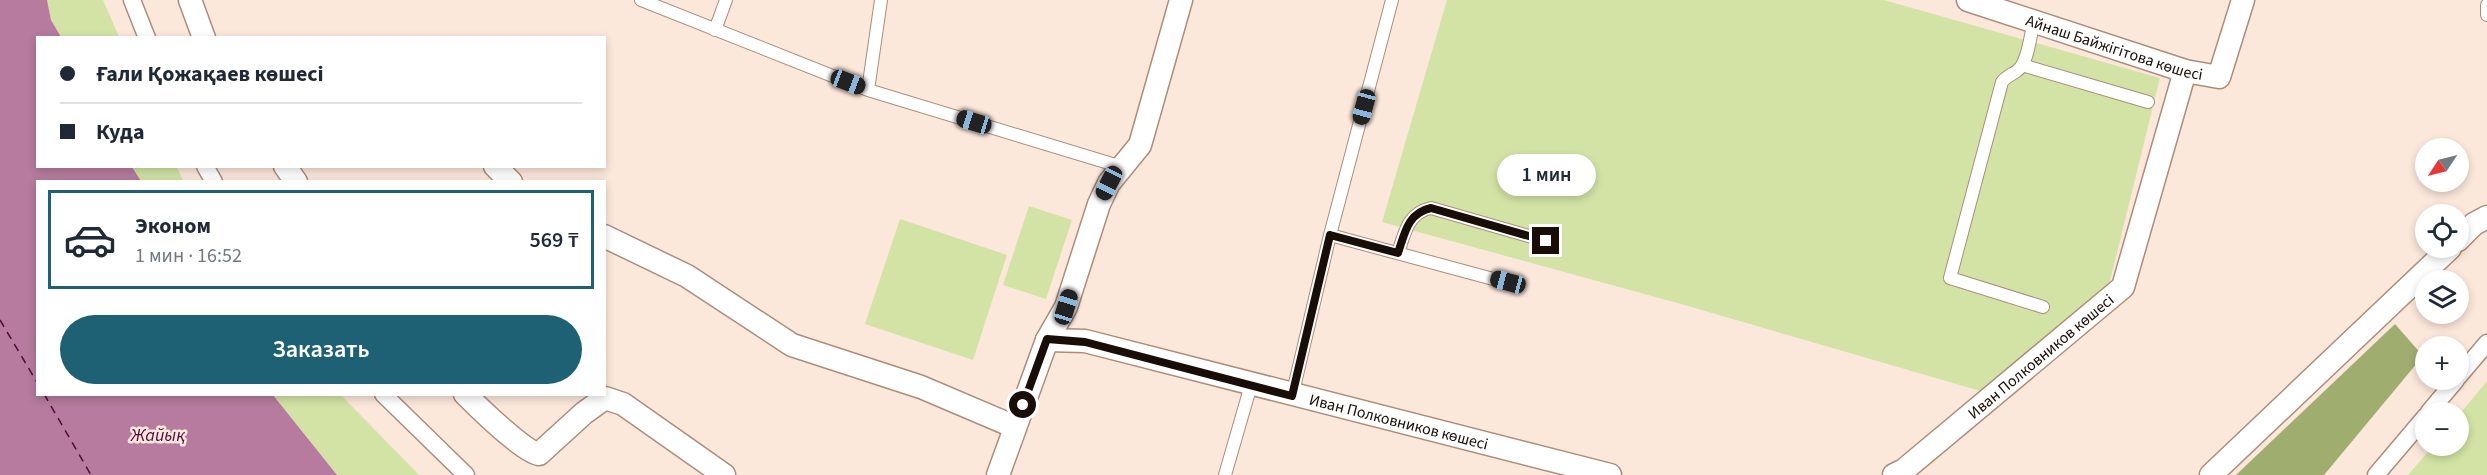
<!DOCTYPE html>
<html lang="ru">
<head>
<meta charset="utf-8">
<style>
	:root { --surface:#fff; --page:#f6f6f7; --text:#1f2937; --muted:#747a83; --line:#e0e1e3; --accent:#1f6174 }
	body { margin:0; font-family:"Source Sans 3",sans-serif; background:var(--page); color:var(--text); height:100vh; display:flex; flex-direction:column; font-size:22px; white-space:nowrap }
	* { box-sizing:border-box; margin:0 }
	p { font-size:20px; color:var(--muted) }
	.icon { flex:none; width:33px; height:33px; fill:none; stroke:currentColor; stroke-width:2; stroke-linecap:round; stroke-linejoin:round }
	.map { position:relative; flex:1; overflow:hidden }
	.sheet { position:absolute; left:36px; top:180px; width:570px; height:216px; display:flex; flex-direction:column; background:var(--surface); border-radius:0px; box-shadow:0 3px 9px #0003 }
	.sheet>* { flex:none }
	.top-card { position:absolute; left:36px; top:36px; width:570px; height:132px; border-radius:0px; box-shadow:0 3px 9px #0003; display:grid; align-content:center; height:132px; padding:0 24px; background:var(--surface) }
	.needle { width:39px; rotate:235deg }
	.controls { position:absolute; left:2415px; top:138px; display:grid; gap:12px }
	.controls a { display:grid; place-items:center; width:54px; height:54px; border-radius:50%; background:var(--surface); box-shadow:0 3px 9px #0003; font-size:30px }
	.end { position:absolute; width:27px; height:27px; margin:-14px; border:8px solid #190d07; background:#fff; box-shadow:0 0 0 3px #fff }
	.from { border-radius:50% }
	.bubble { position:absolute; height:42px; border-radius:21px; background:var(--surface); box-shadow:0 3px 9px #0003; font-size:20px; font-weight:600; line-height:42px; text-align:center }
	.car { position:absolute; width:18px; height:36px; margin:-18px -9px; border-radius:8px; box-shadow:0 0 4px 2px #0007; background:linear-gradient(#222 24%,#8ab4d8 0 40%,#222 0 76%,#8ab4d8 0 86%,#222 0) }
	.top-card b { display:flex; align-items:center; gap:21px; height:57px; font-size:22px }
	.top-card b+b { border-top:2px solid var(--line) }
	.top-card i { width:15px; height:15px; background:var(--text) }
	ul { padding:10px 0 0; list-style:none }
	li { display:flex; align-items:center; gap:18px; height:99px; margin:0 12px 9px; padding:0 12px; border:3px solid transparent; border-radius:0px }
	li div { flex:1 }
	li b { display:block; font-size:22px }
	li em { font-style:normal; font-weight:600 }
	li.selected { border-color:var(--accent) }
	li>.icon { width:54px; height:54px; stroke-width:1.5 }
	.cta { display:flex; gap:12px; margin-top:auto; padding:12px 24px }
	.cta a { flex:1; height:69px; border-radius:36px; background:var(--accent); color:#fff; font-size:24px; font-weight:600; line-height:69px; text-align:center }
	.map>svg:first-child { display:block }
	.green { fill:#d3e3a5 }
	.forest { fill:#9fae6f }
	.water { fill:#b67b9e }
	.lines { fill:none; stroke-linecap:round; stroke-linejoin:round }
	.ferry { stroke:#52093d; stroke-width:1.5; stroke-dasharray:8 6; stroke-linecap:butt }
	.service-casing { stroke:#ad8d7a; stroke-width:14 }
	.pedestrian-casing { stroke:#ad8d7a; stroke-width:19 }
	.minor-casing { stroke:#ad8d7a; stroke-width:25 }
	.service { stroke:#fff; stroke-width:12 }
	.pedestrian { stroke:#fff; stroke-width:16 }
	.minor { stroke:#fff; stroke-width:22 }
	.route { stroke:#190d07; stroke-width:8 }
	.labels { text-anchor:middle; stroke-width:5; stroke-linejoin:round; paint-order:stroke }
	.street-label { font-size:16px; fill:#190d07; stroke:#fce7db }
	.water-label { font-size:18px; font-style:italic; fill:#52093d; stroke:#fce7db }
</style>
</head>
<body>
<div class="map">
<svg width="2487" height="475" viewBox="0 0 2487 475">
	<rect width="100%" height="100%" fill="#fce7db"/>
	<path class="green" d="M47,0H103L119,37H61L51,20Z
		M1447,0H1884L2160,78L2109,285L1984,392L1681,304L1382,222Z
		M132,167H177L183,181H141Z
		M1029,206L1072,220L1046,299L1003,285Z
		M900,219L1007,255L973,360L865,324Z
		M2487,381V475H2408L2433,446H2458L2459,415Z
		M273,395H341L419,475H337Z"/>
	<path class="forest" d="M2395,324L2423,356L2324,475H2236Z"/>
	<path class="water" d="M0,0H47L51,20L61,37L38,38V166L132,167L141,181L38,182V394L273,395L337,475H0Z"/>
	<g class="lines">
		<path class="ferry" d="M0,320L38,384
			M44,394L91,475"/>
		<g class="service-casing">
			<path id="service" d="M641,0L868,90L1122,167
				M2487,5V15
				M2034,22C2030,35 2029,57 2020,68C2015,74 2007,75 2002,82L1950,278L2043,307
				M715,30L726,0
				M2022,65L2148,102
				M868,90L881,0
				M1330,235L1508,283
				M1398,253C1405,232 1408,213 1431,208L1546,241
				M1292,396L1330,235L1392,0
				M1225,475L1251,385"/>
		</g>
		<g class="pedestrian-casing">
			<path id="pedestrian" d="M132,0L147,38
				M205,166L214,182
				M2458,377L2487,343
				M383,394L466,475
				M2429,412L2456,380
				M2376,475L2426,416"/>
		</g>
		<g class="minor-casing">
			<g id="minor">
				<path d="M190,0L204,38"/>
				<path id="s1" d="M1968,0L2185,71L2219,77L2243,0"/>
				<path d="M285,166L296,182"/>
				<path d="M495,166L511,182"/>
				<path d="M604,236L687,276L792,345L921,387L1015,427"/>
				<path d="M2458,240L2474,224L2487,217"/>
				<path id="s2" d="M1047,340L1085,341L1610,475"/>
				<path d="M465,394C478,407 524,452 539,454L584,413L605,398L623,404L724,475"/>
				<path d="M998,475L1047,340L1066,307L1099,204L1109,183L1140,145L1181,0"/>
				<path id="s3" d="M1894,475L1904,470L2123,287L2185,71"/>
				<path d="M2211,475L2450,248"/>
			</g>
		</g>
		<use href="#service" class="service"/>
		<use href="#pedestrian" class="pedestrian"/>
		<use href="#minor" class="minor"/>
	</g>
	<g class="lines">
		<path class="route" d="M1023,405L1047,339L1085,342L1292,396L1330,235L1398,253C1405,232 1408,213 1431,208L1546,241"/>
	</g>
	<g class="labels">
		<g class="street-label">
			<text dy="6" stroke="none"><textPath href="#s1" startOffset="154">Айнаш Байжігітова көшесі</textPath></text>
			<text dy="6" stroke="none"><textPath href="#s3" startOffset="189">Иван Полковников көшесі</textPath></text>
			<text dy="6" stroke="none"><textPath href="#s2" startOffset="362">Иван Полковников көшесі</textPath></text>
		</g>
		<g class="water-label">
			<text x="158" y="441">Жайық</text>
		</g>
	</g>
</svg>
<div class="controls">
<a><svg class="needle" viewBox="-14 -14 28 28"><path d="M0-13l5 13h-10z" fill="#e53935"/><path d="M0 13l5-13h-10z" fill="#747a83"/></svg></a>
<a><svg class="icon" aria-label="locate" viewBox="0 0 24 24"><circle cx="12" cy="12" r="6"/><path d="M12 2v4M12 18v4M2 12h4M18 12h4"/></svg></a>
<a><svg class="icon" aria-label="layers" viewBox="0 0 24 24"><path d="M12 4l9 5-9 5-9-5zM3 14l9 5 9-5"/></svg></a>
<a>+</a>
<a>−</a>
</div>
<i class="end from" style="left:1023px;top:405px"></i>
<i class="end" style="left:1546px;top:241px"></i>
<div class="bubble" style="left:1497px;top:154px;width:99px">1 мин</div>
<i class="car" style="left:848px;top:82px;rotate:111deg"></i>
<i class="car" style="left:1364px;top:107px;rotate:195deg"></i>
<i class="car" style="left:974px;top:122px;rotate:287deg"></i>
<i class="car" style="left:1109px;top:183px;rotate:207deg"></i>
<i class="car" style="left:1508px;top:282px;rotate:285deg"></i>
<i class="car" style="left:1066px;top:307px;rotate:17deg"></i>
<div class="top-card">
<b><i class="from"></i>Ғали Қожақаев көшесі</b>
<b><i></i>Куда</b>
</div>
<section class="sheet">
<ul>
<li class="selected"><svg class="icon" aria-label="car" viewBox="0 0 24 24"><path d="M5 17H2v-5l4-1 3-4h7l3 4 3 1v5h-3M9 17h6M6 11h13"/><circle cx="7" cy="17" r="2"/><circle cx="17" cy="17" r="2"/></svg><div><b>Эконом</b><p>1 мин · 16:52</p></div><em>569 ₸</em></li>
</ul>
<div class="cta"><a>Заказать</a></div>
</section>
</div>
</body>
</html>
